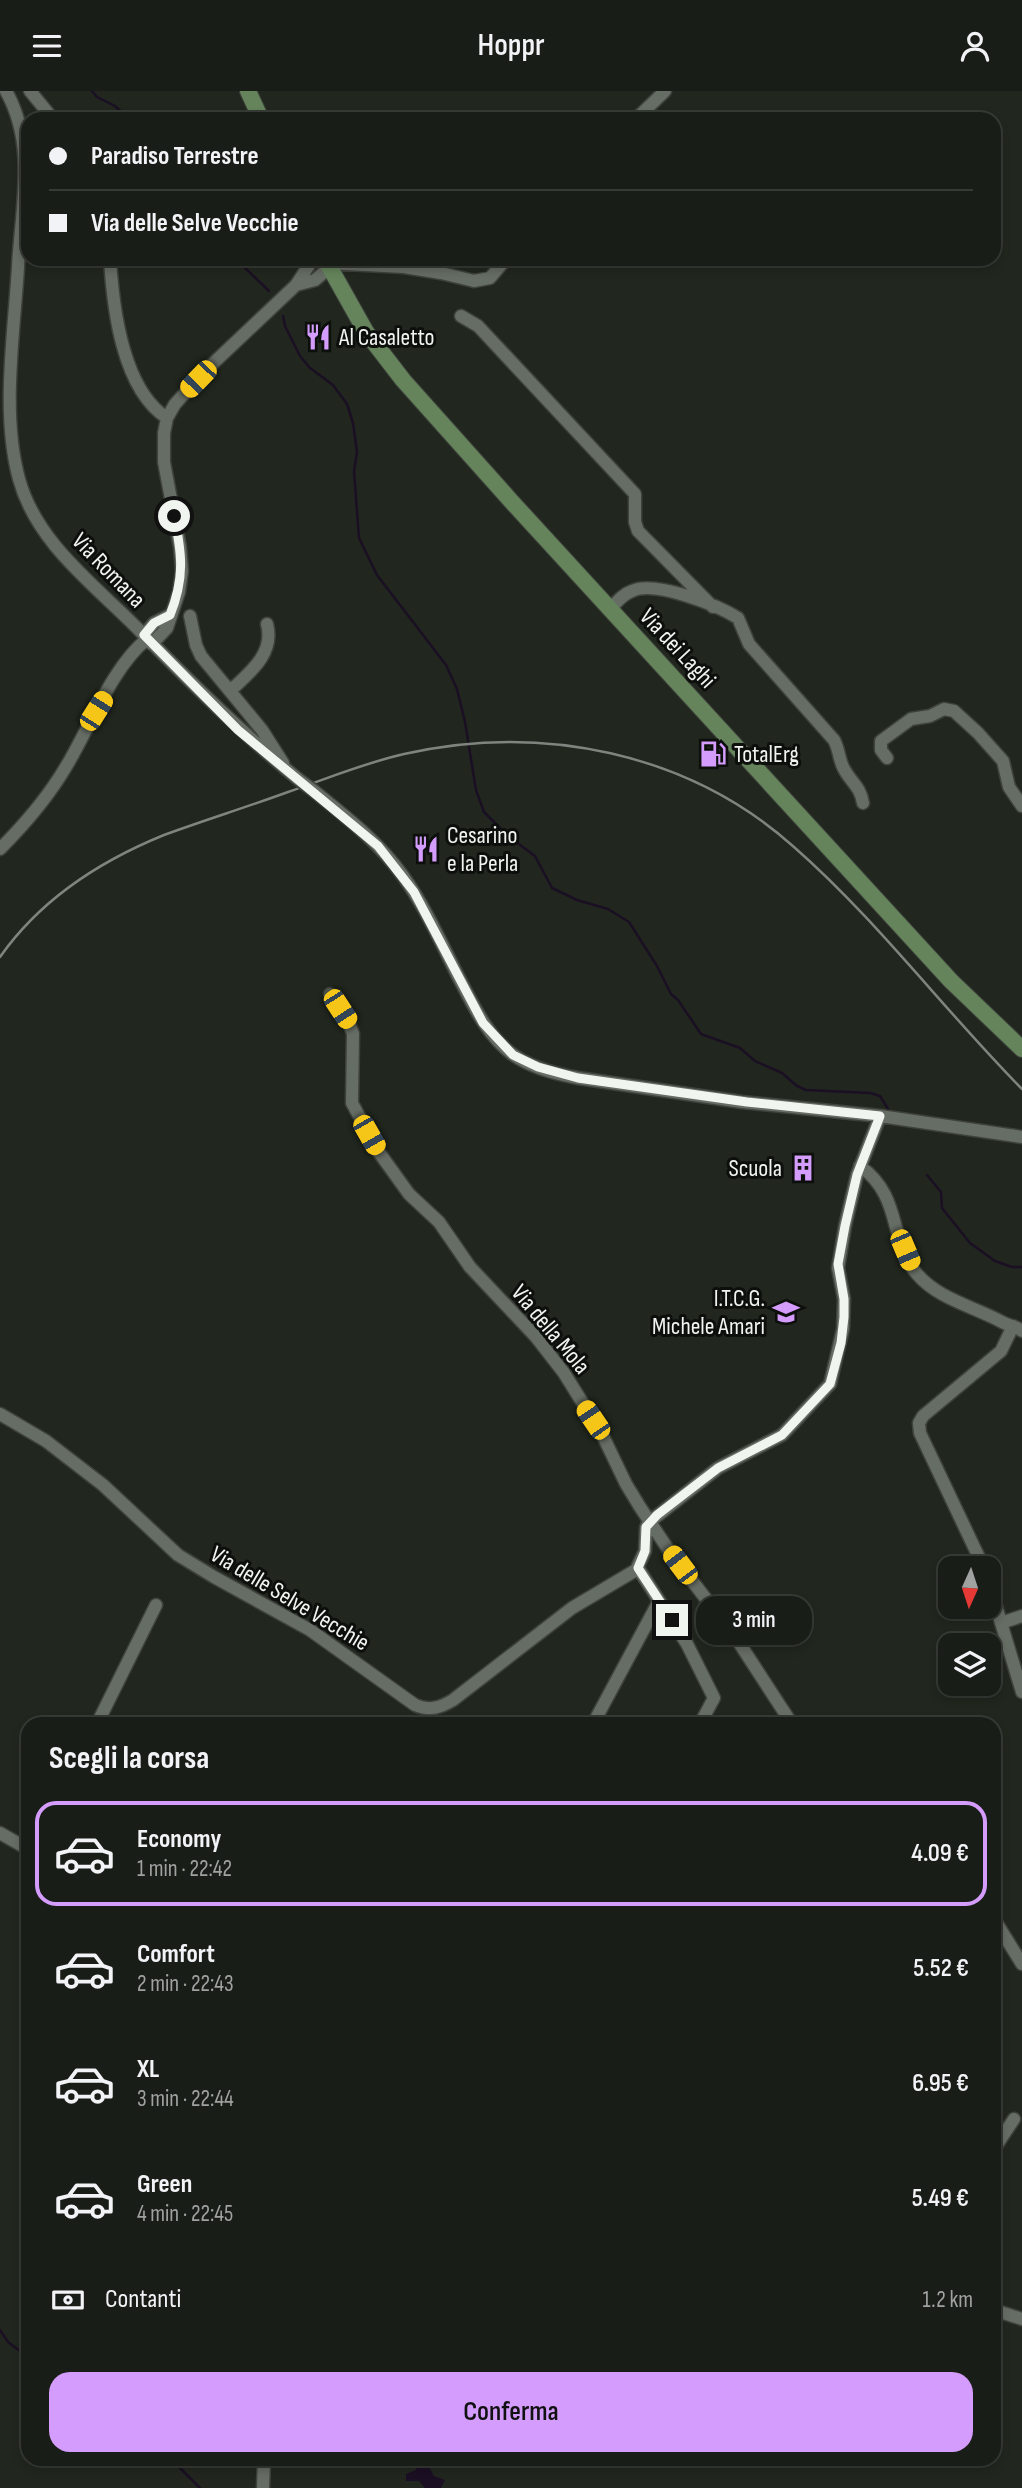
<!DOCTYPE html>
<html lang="it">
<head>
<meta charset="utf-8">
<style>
	:root { --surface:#191d17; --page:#262a24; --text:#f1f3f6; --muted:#9fa2a1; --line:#373b36; --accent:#d49cfc }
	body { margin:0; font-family:"Sofia Sans Condensed",sans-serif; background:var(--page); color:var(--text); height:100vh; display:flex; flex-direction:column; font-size:26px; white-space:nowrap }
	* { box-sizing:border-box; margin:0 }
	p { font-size:23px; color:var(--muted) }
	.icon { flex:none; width:38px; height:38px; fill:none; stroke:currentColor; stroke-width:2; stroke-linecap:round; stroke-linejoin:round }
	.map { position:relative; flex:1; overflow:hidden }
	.sheet { position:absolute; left:21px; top:1626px; width:980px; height:749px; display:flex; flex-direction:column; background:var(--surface); border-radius:21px; box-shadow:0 4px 10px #0003,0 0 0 2px var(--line) }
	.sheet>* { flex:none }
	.guide { position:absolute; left:21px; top:21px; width:980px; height:154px; border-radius:21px; box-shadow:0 4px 10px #0003,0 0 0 2px var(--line); display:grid; align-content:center; height:154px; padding:0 28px; background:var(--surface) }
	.needle { width:46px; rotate:183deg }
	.fabs { position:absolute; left:938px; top:1465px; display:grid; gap:14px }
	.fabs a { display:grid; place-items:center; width:63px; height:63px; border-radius:14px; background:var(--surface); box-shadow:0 4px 10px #0003,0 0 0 2px var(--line); font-size:35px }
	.end { position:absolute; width:32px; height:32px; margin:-16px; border:9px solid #f1f5f0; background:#111; box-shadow:0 0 0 4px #111 }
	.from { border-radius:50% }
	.bubble { position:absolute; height:49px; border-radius:21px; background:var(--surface); box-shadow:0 4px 10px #0003,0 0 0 2px var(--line); font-size:23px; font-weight:600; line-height:49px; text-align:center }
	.car { position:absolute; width:21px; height:42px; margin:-21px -10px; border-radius:9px; box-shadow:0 0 5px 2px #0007; background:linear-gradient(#f5c518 24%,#345 0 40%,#f5c518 0 76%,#345 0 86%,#f5c518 0) }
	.guide b { display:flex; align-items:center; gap:24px; height:66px; font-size:26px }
	.guide b+b { border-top:2px solid var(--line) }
	.guide i { width:18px; height:18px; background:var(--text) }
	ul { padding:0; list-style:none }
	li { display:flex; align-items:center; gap:21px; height:105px; margin:0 14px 10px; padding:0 14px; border:4px solid transparent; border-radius:21px }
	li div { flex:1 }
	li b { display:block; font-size:26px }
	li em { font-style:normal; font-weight:600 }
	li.current { border-color:var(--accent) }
	li>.icon { width:63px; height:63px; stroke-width:1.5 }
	h2 { padding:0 28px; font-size:32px; line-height:84px }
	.pay { display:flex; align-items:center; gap:18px; height:77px; padding:0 28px; font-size:26px }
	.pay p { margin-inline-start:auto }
	.button { display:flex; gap:14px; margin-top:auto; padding:14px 28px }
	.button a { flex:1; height:80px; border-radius:21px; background:var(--accent); color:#111; font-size:28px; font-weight:600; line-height:80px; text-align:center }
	header { display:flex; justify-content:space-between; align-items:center; height:91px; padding:0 28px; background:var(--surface); font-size:32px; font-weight:600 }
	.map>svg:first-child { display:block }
	.water { fill:#1b0f23 }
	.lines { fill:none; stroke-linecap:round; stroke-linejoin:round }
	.stream { stroke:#1b0f23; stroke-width:2.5 }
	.street-casing { stroke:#3e423c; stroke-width:15 }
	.secondary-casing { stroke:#3e423c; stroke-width:18 }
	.street { stroke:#666d64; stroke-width:12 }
	.secondary { stroke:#65845b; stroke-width:16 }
	.rail { stroke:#7f847e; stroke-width:2.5 }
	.street-bridge-casing { stroke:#3e423c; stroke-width:15; stroke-linecap:butt }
	.street-bridge { stroke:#666d64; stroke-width:12 }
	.route { stroke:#f1f5f0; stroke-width:9 }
	.labels { text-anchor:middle; stroke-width:6; stroke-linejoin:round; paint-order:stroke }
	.poi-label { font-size:24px; fill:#f1f5f0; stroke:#0c0f0c; text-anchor:start }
	.street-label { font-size:24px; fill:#f1f5f0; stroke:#0c0f0c }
</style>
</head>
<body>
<header><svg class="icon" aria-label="menu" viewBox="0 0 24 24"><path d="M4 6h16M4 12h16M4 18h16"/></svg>Hoppr<svg class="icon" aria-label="person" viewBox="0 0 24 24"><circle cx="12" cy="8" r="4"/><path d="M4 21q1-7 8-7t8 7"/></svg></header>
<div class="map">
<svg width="1022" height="2397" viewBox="0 0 1022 2397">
	<rect width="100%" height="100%" fill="#21271f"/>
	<path class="water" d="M425,2368L434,2385L445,2389L441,2397H425L419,2390H406V2383L416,2379V2372Z"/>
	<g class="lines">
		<path class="stream" d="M92,0L97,6L115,15L129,28
			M212,168L242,174L269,200
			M283,225L285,235L300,265L310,277L333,294L347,313L353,332L357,361L354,380L359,447L377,484L446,574L457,598L465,631L476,699L484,721L508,745L535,765L552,797L577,809L608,818L629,831L657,875L671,903L678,909L701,943L740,957L755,970L782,982L797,995L806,999L870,1002L880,1005L888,1018
			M927,1084L941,1101L942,1117L970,1152L995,1170L1012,1176H1022
			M0,2239L8,2251L28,2266
			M171,2368L200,2397"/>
		<g class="street-casing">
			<path id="street" d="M6,0C37,55 21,117 18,176C14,243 1,323 19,388C37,454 98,496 143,543C193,594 243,643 298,688
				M30,0L53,28
				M636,28L665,0
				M110,168C113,217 122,298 167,327
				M326,172L404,176L441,182L474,190L490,187L506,168
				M296,194L315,189L329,177
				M461,225L478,235L635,403V431L638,440L713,516
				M610,518C617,511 623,503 632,500C655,489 717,514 738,527L749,553L834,649C839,658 839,668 843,676C850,691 860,694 863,712
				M190,525L196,554L201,565L262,639L283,672
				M144,544L154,532L170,524
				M152,553L167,537L179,501L182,480L180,456L164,371V342L167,327L175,313L205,280L296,194L313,168
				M230,600C249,582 275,563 267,533
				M887,667L881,659V650L911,628L930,625L944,618L954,620L978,642L1003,670L1009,696L1022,715
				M314,700C346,726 379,751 403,785C426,817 442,854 460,889C474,916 487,944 512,963C531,977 555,983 578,987L742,1011L880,1025L1022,1046
				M0,758C25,733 49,705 67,674C90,636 112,576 147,548
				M330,903L349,932L353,943L352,1012L378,1060L409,1103L439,1131L470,1176L536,1246L564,1282L602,1343L626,1393L640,1416L670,1461L736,1547L792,1633
				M860,1075C903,1106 888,1149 917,1183C938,1208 975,1216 1002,1231C1009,1235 1016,1235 1022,1240
				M0,1323L46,1350L103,1394L178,1464L214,1486L310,1539L415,1614C429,1620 440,1617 453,1609L572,1517L636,1479L645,1460L646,1437L648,1432L718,1377L782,1344L830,1293L843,1238L844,1208L838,1177L845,1135L857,1084L880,1025
				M638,1477L687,1553L714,1607L700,1633
				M984,1477L920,1342L919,1332L923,1325L1001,1260L1013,1235
				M989,1492L1022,1601
				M1001,1532L1022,1525
				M97,1633L156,1514
				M593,1633L659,1510
				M0,1742L28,1758
				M994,1828L1022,1873
				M994,2058L1014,2028
				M994,2219L1022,2228
				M263,2397L264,2368"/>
		</g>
		<g class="secondary-casing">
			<path id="secondary" d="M248,0L261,28
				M325,168L366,241L403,289L511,410L951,890L1022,958"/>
		</g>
		<use href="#street" class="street"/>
		<use href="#secondary" class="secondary"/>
		<path class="rail" d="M0,866C40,809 100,770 164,744C205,729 247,716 288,701C326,688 364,672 404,663C541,632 688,661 794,756C877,829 944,919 1022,998"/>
		<g class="street-bridge-casing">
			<path id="street-bridge" d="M298,688L314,700"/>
		</g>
		<use href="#street-bridge" class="street-bridge"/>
	</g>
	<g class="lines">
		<path class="route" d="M174,425C182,462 185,487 170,524L154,532L144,544L238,639L378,755L414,801L483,932L513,964L538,976L578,987L747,1011L880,1025L857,1084L845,1135L838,1173L844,1208V1226L841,1252L830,1293L782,1344L718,1377L657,1424L646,1436L645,1460L638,1477L672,1529"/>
	</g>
	<defs>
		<g id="restaurant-bare" transform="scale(2.1)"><path d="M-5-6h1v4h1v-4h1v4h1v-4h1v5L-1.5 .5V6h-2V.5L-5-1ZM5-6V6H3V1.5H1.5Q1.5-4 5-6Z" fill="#d49cfc" stroke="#0c0f0c" stroke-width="2.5" paint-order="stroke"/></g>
		<g id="fuel-bare" transform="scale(2.1)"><path d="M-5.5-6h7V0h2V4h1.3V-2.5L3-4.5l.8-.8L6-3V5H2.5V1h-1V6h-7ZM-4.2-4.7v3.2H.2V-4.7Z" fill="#d49cfc" stroke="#0c0f0c" stroke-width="2.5" paint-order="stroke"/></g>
		<g id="building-bare" transform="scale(2.1)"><path d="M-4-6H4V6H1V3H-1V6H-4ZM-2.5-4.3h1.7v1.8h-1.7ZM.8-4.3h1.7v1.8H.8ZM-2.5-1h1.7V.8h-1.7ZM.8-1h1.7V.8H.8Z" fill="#d49cfc" stroke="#0c0f0c" stroke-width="2.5" paint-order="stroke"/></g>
		<g id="school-bare" transform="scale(2.1)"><path d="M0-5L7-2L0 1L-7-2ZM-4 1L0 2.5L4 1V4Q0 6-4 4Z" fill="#d49cfc" stroke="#0c0f0c" stroke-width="2.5" paint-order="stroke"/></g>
	</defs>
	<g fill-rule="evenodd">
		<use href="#restaurant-bare" x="318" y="246"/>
		<use href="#fuel-bare" x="713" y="663"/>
		<use href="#restaurant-bare" x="426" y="758"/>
		<use href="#building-bare" x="803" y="1077"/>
		<use href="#school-bare" x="786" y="1221"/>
	</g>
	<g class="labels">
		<g class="poi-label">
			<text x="339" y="254">Al Casaletto</text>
			<text x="734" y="671">TotalErg</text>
			<text x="447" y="752">Cesarino<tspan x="447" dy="28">e la Perla</tspan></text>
			<text x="782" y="1085" text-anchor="end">Scuola</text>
			<text x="765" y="1215" text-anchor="end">I.T.C.G.<tspan x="765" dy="28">Michele Amari</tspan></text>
		</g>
		<g class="street-label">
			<text transform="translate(109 479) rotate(46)" y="8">Via Romana</text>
			<text transform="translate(678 557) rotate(47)" y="8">Via dei Laghi</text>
			<text transform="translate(551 1238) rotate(50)" y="8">Via della Mola</text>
			<text transform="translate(290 1507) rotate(31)" y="8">Via delle Selve Vecchie</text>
		</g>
	</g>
</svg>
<div class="fabs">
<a><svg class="needle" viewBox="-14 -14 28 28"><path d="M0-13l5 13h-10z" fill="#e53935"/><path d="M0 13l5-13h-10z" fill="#9fa2a1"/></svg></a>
<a><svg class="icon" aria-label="layers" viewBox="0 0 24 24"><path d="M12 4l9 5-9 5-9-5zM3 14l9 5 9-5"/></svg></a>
</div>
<i class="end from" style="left:174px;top:425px"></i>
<i class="end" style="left:672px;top:1529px"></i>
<div class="bubble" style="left:696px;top:1505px;width:116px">3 min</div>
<i class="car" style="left:198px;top:288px;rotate:224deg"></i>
<i class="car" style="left:96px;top:620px;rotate:32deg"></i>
<i class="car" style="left:340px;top:918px;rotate:147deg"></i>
<i class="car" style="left:369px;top:1044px;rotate:150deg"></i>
<i class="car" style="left:905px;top:1159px;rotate:157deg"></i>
<i class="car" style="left:593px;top:1329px;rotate:326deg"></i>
<i class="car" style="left:680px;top:1474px;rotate:323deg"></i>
<div class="guide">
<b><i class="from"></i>Paradiso Terrestre</b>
<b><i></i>Via delle Selve Vecchie</b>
</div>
<section class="sheet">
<h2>Scegli la corsa</h2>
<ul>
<li class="current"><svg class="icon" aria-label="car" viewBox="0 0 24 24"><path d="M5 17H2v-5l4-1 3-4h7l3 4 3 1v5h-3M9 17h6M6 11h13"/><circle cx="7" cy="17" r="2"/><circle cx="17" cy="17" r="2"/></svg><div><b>Economy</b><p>1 min · 22:42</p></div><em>4.09 €</em></li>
<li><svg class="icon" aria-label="car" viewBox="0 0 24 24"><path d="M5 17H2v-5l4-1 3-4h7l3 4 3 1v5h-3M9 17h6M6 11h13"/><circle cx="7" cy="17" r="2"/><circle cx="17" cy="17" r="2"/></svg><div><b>Comfort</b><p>2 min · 22:43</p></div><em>5.52 €</em></li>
<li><svg class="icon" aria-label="car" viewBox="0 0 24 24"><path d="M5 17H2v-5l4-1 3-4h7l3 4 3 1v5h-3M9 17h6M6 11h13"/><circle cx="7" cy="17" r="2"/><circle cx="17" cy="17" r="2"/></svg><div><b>XL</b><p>3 min · 22:44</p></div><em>6.95 €</em></li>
<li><svg class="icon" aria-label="car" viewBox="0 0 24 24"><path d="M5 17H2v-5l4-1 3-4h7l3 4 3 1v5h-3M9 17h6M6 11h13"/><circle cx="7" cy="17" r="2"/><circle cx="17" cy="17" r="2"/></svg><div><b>Green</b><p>4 min · 22:45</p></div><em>5.49 €</em></li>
</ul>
<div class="pay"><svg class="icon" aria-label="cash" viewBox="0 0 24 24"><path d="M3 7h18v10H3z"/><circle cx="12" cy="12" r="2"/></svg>Contanti<p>1.2 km</p></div>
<div class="button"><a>Conferma</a></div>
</section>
</div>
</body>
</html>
